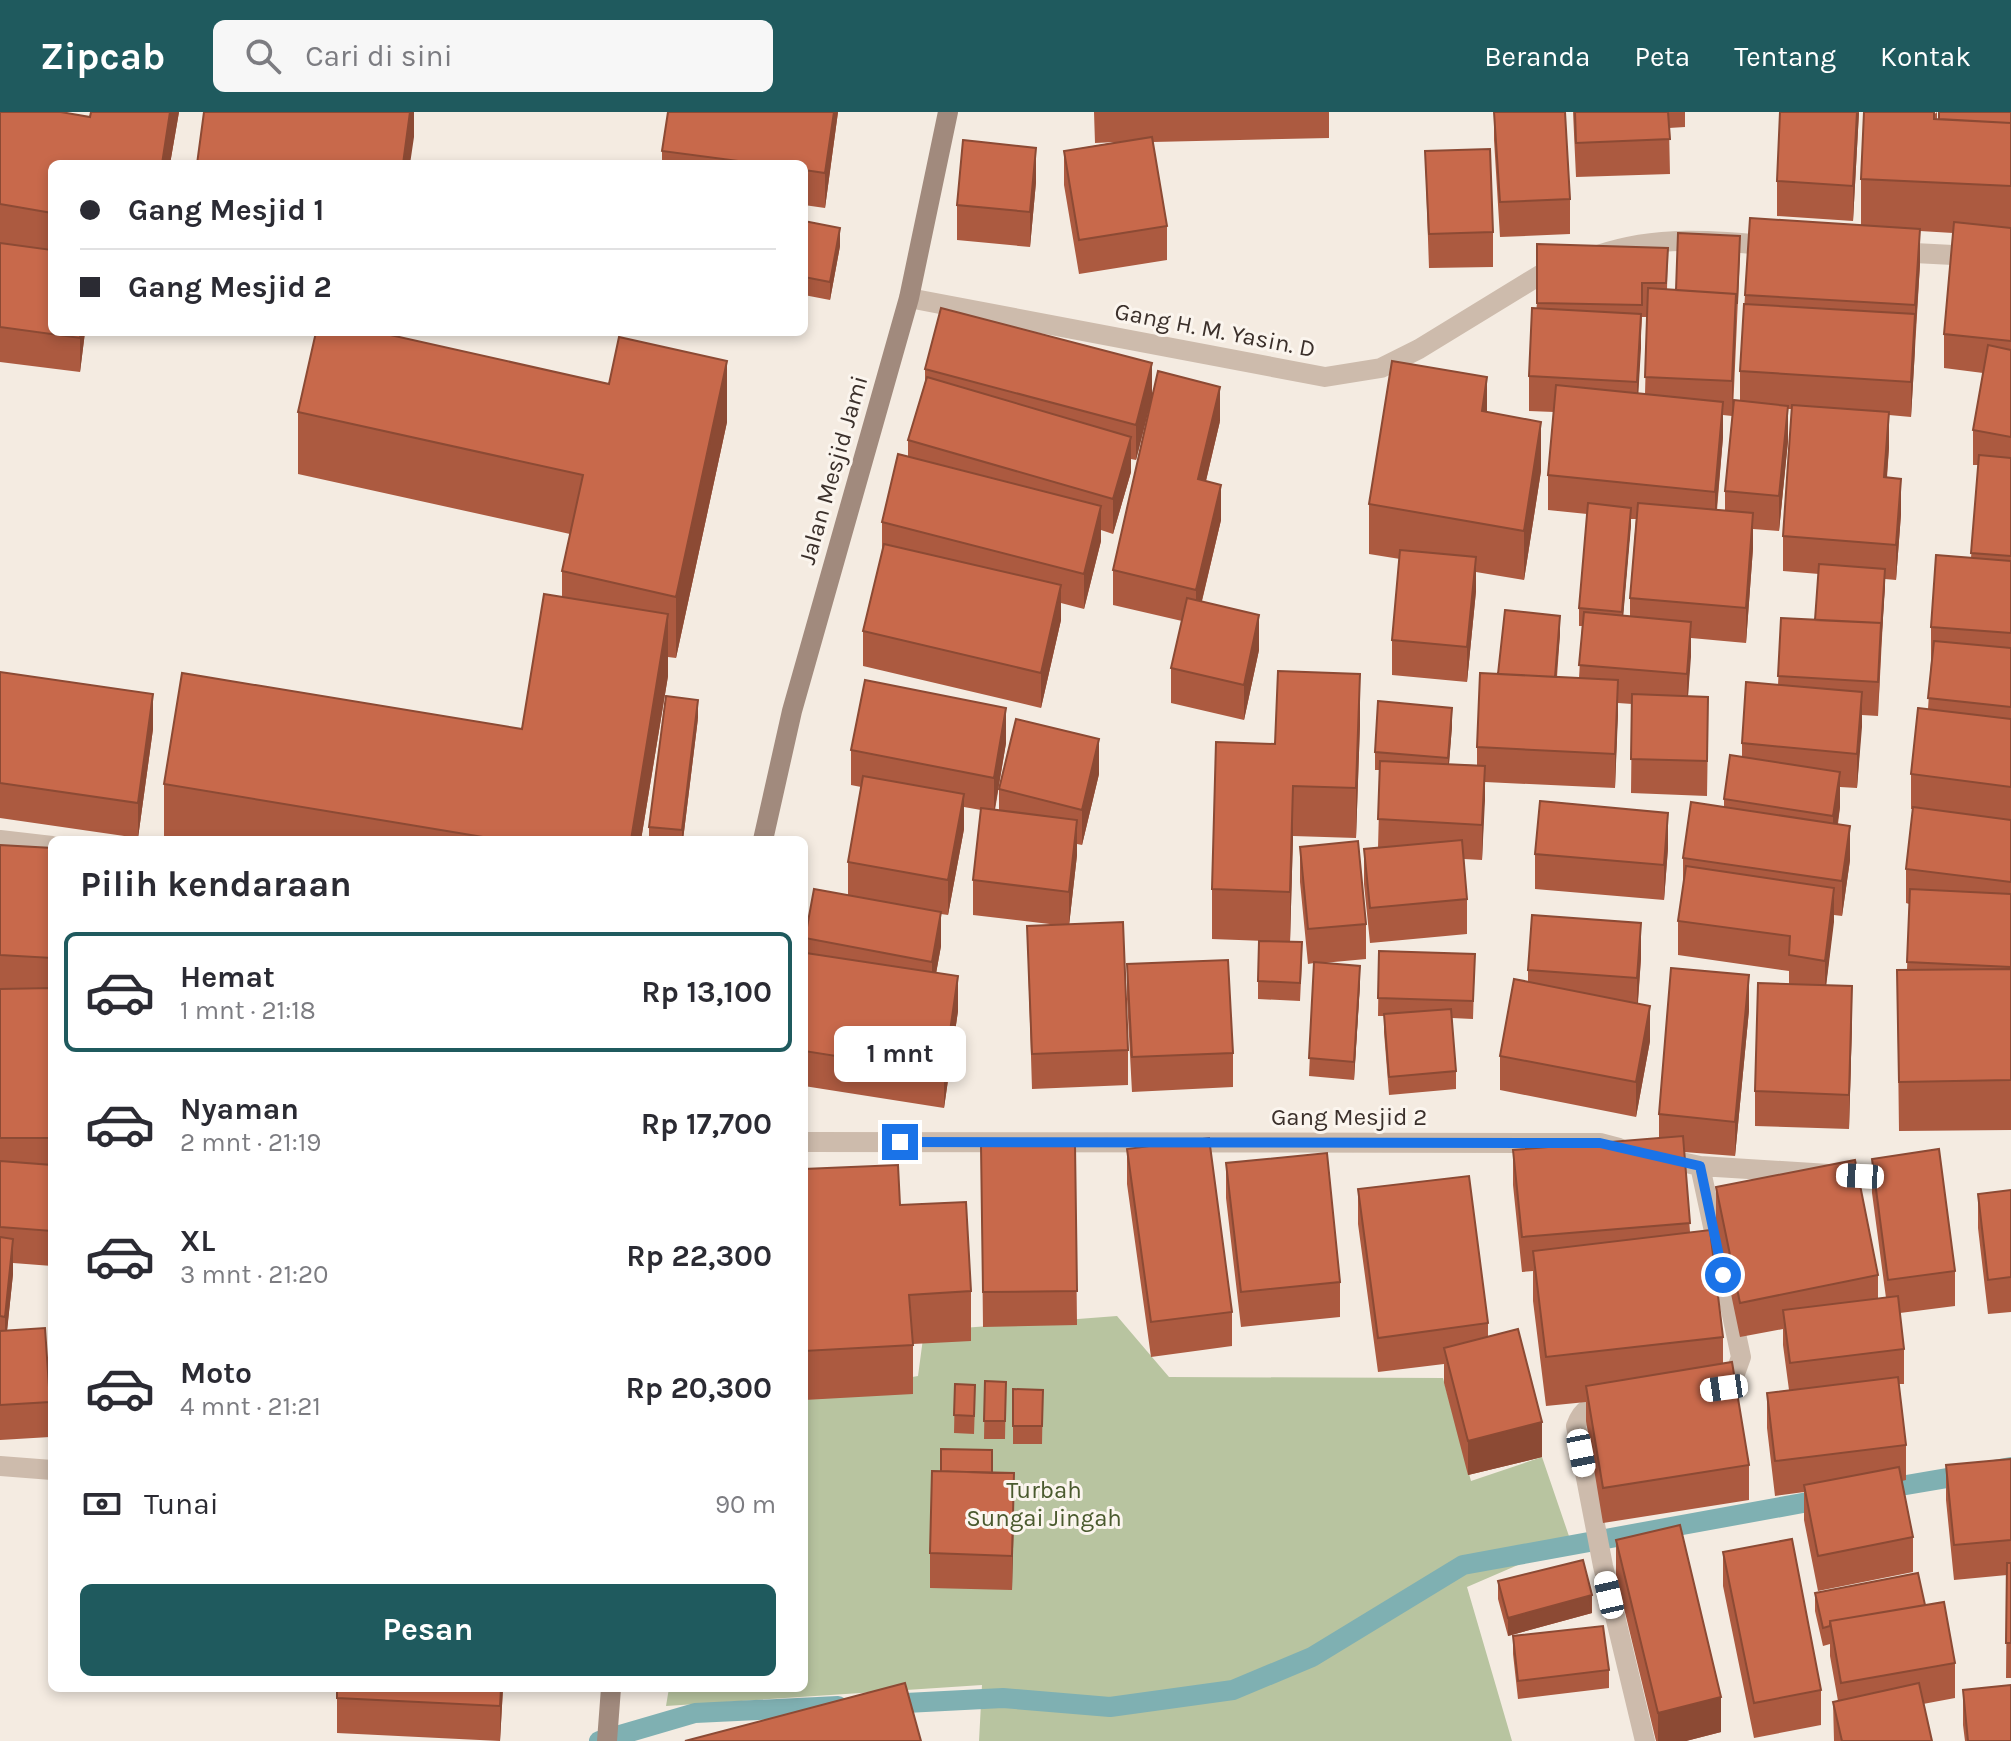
<!DOCTYPE html>
<html lang="id">
<head>
<meta charset="utf-8">
<style>
	:root { --surface:#fff; --page:#f7f7f7; --text:#2b2b33; --muted:#7c7c81; --line:#e1e1e2; --accent:#1f5a5e }
	body { margin:0; font-family:Karla,sans-serif; background:var(--page); color:var(--text); height:100vh; display:flex; flex-direction:column; font-size:30px; white-space:nowrap }
	* { box-sizing:border-box; margin:0 }
	p { font-size:26px; color:var(--muted) }
	.icon { flex:none; width:44px; height:44px; fill:none; stroke:currentColor; stroke-width:2; stroke-linecap:round; stroke-linejoin:round }
	.map { position:relative; flex:1; overflow:hidden }
	.panel { position:absolute; left:48px; top:724px; width:760px; height:856px; display:flex; flex-direction:column; background:var(--surface); border-radius:12px; box-shadow:0 4px 12px #0003 }
	.panel>* { flex:none }
	.hud { position:absolute; left:48px; top:48px; width:760px; height:176px; border-radius:12px; box-shadow:0 4px 12px #0003; display:grid; align-content:center; height:176px; padding:0 32px; background:var(--surface) }
	.end { position:absolute; width:36px; height:36px; margin:-18px; border:10px solid #1a73e8; background:#fff; box-shadow:0 0 0 4px #fff }
	.from { border-radius:50% }
	.bubble { position:absolute; height:56px; border-radius:12px; background:var(--surface); box-shadow:0 4px 12px #0003; font-size:26px; font-weight:700; line-height:56px; text-align:center }
	.car { position:absolute; width:24px; height:48px; margin:-24px -12px; border-radius:10px; box-shadow:0 0 6px 2px #0007; background:linear-gradient(#fff 24%,#345 0 40%,#fff 0 76%,#345 0 86%,#fff 0) }
	.hud b { display:flex; align-items:center; gap:28px; height:76px; font-size:30px }
	.hud b+b { border-top:2px solid var(--line) }
	.hud i { width:20px; height:20px; background:var(--text) }
	ul { padding:0; list-style:none }
	li { display:flex; align-items:center; gap:24px; height:120px; margin:0 16px 12px; padding:0 16px; border:4px solid transparent; border-radius:12px }
	li div { flex:1 }
	li b { display:block; font-size:30px }
	li em { font-style:normal; font-weight:700 }
	li.selected { border-color:var(--accent) }
	li>.icon { width:72px; height:72px; stroke-width:1.5 }
	h2 { padding:0 32px; font-size:36px; line-height:96px }
	.pay { display:flex; align-items:center; gap:20px; height:88px; padding:0 32px; font-size:30px }
	.pay p { margin-inline-start:auto }
	.primary-button { display:flex; gap:16px; margin-top:auto; padding:16px 32px }
	.primary-button a { flex:1; height:92px; border-radius:12px; background:var(--accent); color:#fff; font-size:32px; font-weight:700; line-height:92px; text-align:center }
	header { display:flex; align-items:center; gap:48px; box-sizing:border-box; height:112px; padding:0 40px; background:var(--accent); color:#fff }
	header strong { font-size:38px }
	nav { display:flex; gap:44px; margin-inline-start:auto; font-size:28px }
	.search { width:560px; height:72px; background:var(--page); display:flex; align-items:center; gap:20px; box-sizing:border-box; padding:0 28px; border-radius:12px; color:var(--muted); font-size:30px }
	.map>svg:first-child { display:block }
	.green { fill:#b8c4a0 }
	.lines { fill:none; stroke-linecap:round; stroke-linejoin:round }
	.stream { stroke:#7fb0b2; stroke-width:20 }
	.street { stroke:#cdbbac; stroke-width:20 }
	.secondary { stroke:#a18a7d; stroke-width:20 }
	.wall { fill:#ac5a40; fill-rule:evenodd }
	.shaded-wall { fill:#8c4a34 }
	.building { fill:#c8694b; stroke:#8c4a34; stroke-width:2 }
	.route { stroke:#1a73e8; stroke-width:10 }
	.labels { text-anchor:middle; stroke-width:6; stroke-linejoin:round; paint-order:stroke }
	.street-label { font-size:24px; fill:#3b302b; stroke:#fbf5ee }
	.park-label { font-size:24px; fill:#4a5a2e; stroke:#fbf5ee }
</style>
</head>
<body>
<header>
<strong>Zipcab</strong>
<div class="search"><svg class="icon" aria-label="search" viewBox="0 0 24 24"><circle cx="10" cy="10" r="6"/><path d="M15 15l6 6"/></svg>Cari di sini</div>
<nav><a>Beranda</a><a>Peta</a><a>Tentang</a><a>Kontak</a></nav>
</header>
<div class="map">
<svg width="2011" height="1629" viewBox="0 0 2011 1629">
	<rect width="100%" height="100%" fill="#f4ebe1"/>
	<path class="green" d="M1117,1204L1169,1265L1443,1266L1471,1369L1542,1345L1571,1430L1467,1475L1512,1629H979L982,1573L666,1594L669,1576H804V1284L918,1264L924,1219Z"/>
	<g class="lines">
		<path class="stream" d="M1877,1378L2011,1355
			M886,1592L1003,1586L1110,1595L1233,1578L1312,1545L1463,1453L1830,1386
			M599,1629L695,1601L838,1594"/>
		<path class="street" d="M1895,140L2011,146
			M1598,143C1657,123 1714,128 1775,134
			M909,186L1325,265L1381,256L1419,237L1540,163L1560,156
			M0,728L52,734
			M804,1030L1600,1031L1619,1036
			M1658,1045L1700,1054L1892,1066
			M1700,1054L1741,1245L1731,1273L1713,1277
			M1610,1291C1592,1293 1582,1296 1576,1314L1603,1454L1645,1629
			M0,1354L52,1358"/>
		<path class="secondary" d="M763,728L792,599L909,186L948,0
			M607,1629L611,1576"/>
	</g>
	<path class="wall" d="M0,0L90,5L91,0H179L170,52H52V220H85L80,260L0,250Z
		M838,0L825,96L804,93V52H662V39Z
		M1094,0H1329V26L1153,30L1167,114V148L1079,162L1064,73V39L1116,30L1095,31Z
		M1494,0L1570,87V122L1500,125L1494,28Z
		M1573,0H1685V15L1669,16L1670,62L1576,65Z
		M1859,0L1853,109L1777,104V69Z
		M1937,0V7L2011,0V1018L1899,1019L1897,858H1907L1909,792L1906,791V757L1913,697H1911V662L1928,597L1931,550V515L1971,446L1978,353H1973V318L1983,261L1944,256V222L1953,121L1920,119V152L1911,305L1889,303V335L1887,366L1901,402L1896,468L1885,467L1878,604L1862,603L1857,676L1840,675V695L1838,712L1850,748L1842,804L1834,803L1826,873L1852,909L1849,1017L1755,1014V979L1789,872V859L1678,843V809L1683,775V746L1724,695V687L1742,645V631L1778,573L1781,506L1815,508L1819,462L1783,459V424L1792,297H1788V329L1779,419L1753,417V436L1746,531L1691,526L1688,584L1708,620L1707,684L1631,681L1632,592L1618,591L1615,676L1485,670L1482,748L1464,747L1467,787V822L1370,831L1364,772V737L1378,736L1380,658H1375V640L1452,614L1449,652L1477,653V635L1498,562L1560,522L1557,565L1579,566L1582,514H1579V496L1587,402L1548,398V363L1554,300L1529,299V264L1537,191L1668,136L1667,178H1676L1740,142L1733,299L1740,289V259L1745,183L1861,113V67ZM1642,205H1647L1645,282L1638,281ZM1723,303L1732,304L1725,379V399L1717,398L1723,325ZM1631,407H1636L1630,486V504H1623Z
		M1425,39L1493,120V155L1429,156Z
		M1036,70L1030,135L957,128V93Z
		M804,109L840,134L830,188L804,183Z
		M925,257L1152,285L1136,348L1131,347V360L1113,422L1101,418V429L1084,497L1061,491V508L1041,596L863,554V519L882,441V410L908,344V328L925,270Z
		M298,300L727,310L676,546L668,545V564L641,728H164V672L522,617L562,485V459L570,422L298,362Z
		M1487,300L1541,359L1524,468L1476,460V479L1467,570L1392,563V528L1400,447L1369,442V392Z
		M1220,309L1206,369L1221,408L1202,489L1259,538L1244,608L1171,591V556L1182,509L1113,493V458Z
		M0,560L153,617L138,726L0,706Z
		M698,606L683,728H649V715Z
		M1360,612L1356,726L1293,724L1290,830L1212,827V777L1275,632Z
		M1006,631L995,698H999V677L1099,662L1082,733L1077,732V743L1069,813L1128,938V973L1032,977L1027,814L1058,813L973,803V768L981,698L964,695V717L948,803L941,802V834L936,861L958,899L944,996L804,974L805,826L848,783V750L861,675L851,673V638Z
		M0,733L52,736V1154L13,1151V1162L7,1218L50,1290V1325L0,1328Z
		M1300,735L1366,812V847L1323,851L1360,872L1354,968L1309,964L1314,851L1308,852L1300,770Z
		M1668,736L1664,788L1535,777V742Z
		M1379,839L1475,842L1473,907L1452,906L1456,959V977L1389,983L1384,920V904H1378Z
		M1641,846L1638,891L1650,929L1636,1005L1500,978V944L1528,870V858Z
		M1302,848L1300,889L1258,887V869Z
		M1127,852L1233,941V975L1132,980L1127,887Z
		M1749,898L1735,1044L1684,1040L1690,1120L1723,1225V1252L1749,1353V1388L1603,1411L1586,1309V1290L1546,1294L1533,1189V1159L1522,1160L1513,1073V1038L1659,1026V1002Z
		M1075,1032L1077,1213L983,1215L981,1033Z
		M1127,1037L1232,1200V1234L1151,1245L1127,1072Z
		M1872,1047L1955,1159V1194L1900,1201L1904,1237V1272H1899L1906,1333V1368L1902,1369L1913,1425V1460L1818,1479L1804,1408V1380L1775,1384L1767,1316V1281L1789,1278L1783,1233V1217L1740,1225L1716,1110V1075L1878,1163V1187L1886,1186L1872,1081Z
		M1226,1051L1340,1170V1205L1241,1215L1226,1086Z
		M804,1057L900,1093L971,1179V1229L913,1232V1282L804,1288Z
		M1358,1077L1488,1211V1224L1542,1345L1468,1363L1444,1271V1252L1378,1260L1358,1112Z
		M2011,1078V1200L1988,1202L1978,1116V1082Z
		M985,1269L1006,1270L1005,1327H984Z
		M955,1272L975,1291L974,1322L954,1321Z
		M1013,1277L1043,1278L1042,1332H1013Z
		M2011,1347V1566H2006L2007,1463L1954,1468L1946,1388V1353Z
		M992,1361L1014,1396L1012,1478L930,1476V1441Z
		M1616,1428L1721,1620L1686,1629H1656L1616,1463Z
		M1723,1440L1821,1578V1613L1754,1626L1723,1474Z
		M1498,1469L1592,1501L1508,1524L1498,1487Z
		M1815,1481L1925,1493L1955,1551V1586L1923,1592L1932,1629H1834L1833,1590L1838,1589L1830,1544V1532L1823,1534L1815,1499Z
		M1513,1524L1609,1558V1576L1518,1587L1513,1542Z
		M337,1576H503L500,1629L337,1621Z
		M1963,1578L2011,1629H1965L1963,1613Z"/>
	<path class="shaded-wall" d="M170,0H179L170,52H162Z
		M410,0H414V25L410,52H403Z
		M834,0H838L825,96V61Z
		M1857,0H1859L1853,109V74Z
		M1036,36V70L1030,135V100Z
		M840,116V134L830,188V170Z
		M1920,117V152L1915,228V193Z
		M1736,182V216L1732,304V269Z
		M1641,202V236L1637,305V270Z
		M1915,202V237L1911,305V270Z
		M81,220H85L80,260V226Z
		M727,249V310L676,546V485Z
		M1152,251V285L1136,348V313Z
		M1487,265V315L1482,299Z
		M1220,275V309L1198,402V367Z
		M1723,290V325L1715,415V380Z
		M1788,294V329L1779,419V384Z
		M1889,300V335L1884,400V365Z
		M1541,310V359L1524,468V419Z
		M1131,325V360L1113,422V387Z
		M1901,367V402L1896,468V433Z
		M1221,373V408L1196,513V478Z
		M1101,394V429L1084,497V462Z
		M1631,396V414L1622,518V500Z
		M1753,401V436L1746,531V496Z
		M1476,445V479L1467,570V535Z
		M1885,457V475L1881,536L1878,604L1881,511Z
		M1061,473V508L1041,596V561Z
		M668,502V564L641,728H631Z
		M1259,503V538L1244,608V573Z
		M1560,504V522L1554,589V571Z
		M1691,510V545L1687,597V562Z
		M1360,562V612L1356,726V676Z
		M1618,568V603L1615,676V642Z
		M1862,580V615L1857,676V642Z
		M153,582V617L138,726V691Z
		M698,588V606L683,728H682V718Z
		M1006,596V631L994,701V666Z
		M1452,596V614L1448,664V646Z
		M1099,627V662L1082,733V698Z
		M1485,654V688L1482,748V713Z
		M1840,660V695L1833,739V704Z
		M1293,674V724L1290,830V780Z
		M964,682V717L948,803V768Z
		M1668,701V736L1664,788V753Z
		M1077,708V743L1069,814V780Z
		M1850,714V748L1842,804V769Z
		M1834,776V810L1825,883V849Z
		M941,800V834L932,884V850Z
		M1641,811V846L1637,900V866Z
		M1360,854V872L1354,968V950Z
		M1749,863V898L1735,1044V1010Z
		M958,864V899L944,996V961Z
		M1852,874V909L1849,1017V983Z
		M1650,894V929L1636,1005V970Z
		M13,1127V1162L5,1239V1205Z
		M1542,1310V1345L1468,1363V1329Z
		M1014,1361V1396L1012,1478V1444Z
		M1592,1483V1501L1508,1524V1506Z
		M501,1576H503L500,1629V1594Z
		M1721,1585V1620L1686,1629H1658V1601Z"/>
	<path class="building" d="M0,0H61L90,5L91,0H170L162,52H52V101L0,92Z
		M204,0H410L403,52H197Z
		M668,0H834L825,61L804,58V52H761L662,39Z
		M1494,0H1565L1570,87L1500,90Z
		M1575,0H1668L1670,27L1576,31Z
		M1780,0H1857L1853,74L1777,69Z
		M1864,0H1934V7L2011,11V74L1861,67Z
		M1939,0H2011V11L1939,7Z
		M1152,25L1167,114L1079,128L1064,39Z
		M963,28L1036,36L1030,100L957,93Z
		M1490,37L1493,120L1429,122L1425,39Z
		M1750,106L1920,117L1915,193L1745,183Z
		M804,109L840,116L830,170L804,165Z
		M1954,110L2011,116V229L1944,222Z
		M1678,121L1740,124L1737,192L1736,182L1676,178Z
		M0,131L52,138V220H81L80,226L0,215Z
		M1537,132L1668,136L1666,171H1642V193L1537,191Z
		M1648,176L1736,182L1732,269L1645,265Z
		M1744,192L1915,202L1911,270L1740,259Z
		M941,196L1152,251L1136,313L925,257Z
		M1532,196L1641,202L1637,270L1529,264Z
		M316,220H377L609,272L619,225L727,249L676,485L562,459L583,363L298,300Z
		M1988,233L2011,238V325L1973,318Z
		M1392,249L1487,265L1482,299L1541,310L1524,419L1369,392Z
		M1158,259L1220,275L1198,367L1221,373L1196,478L1113,458Z
		M927,265L1131,325L1113,387L908,328Z
		M1556,273L1723,290L1715,380L1548,363Z
		M1734,288L1788,294L1779,384L1725,379Z
		M1792,293L1889,300L1884,365L1901,367L1896,433L1783,424Z
		M898,342L1101,394L1084,462L882,410Z
		M1979,343L2011,346V444L1971,441Z
		M1588,391L1631,396L1622,500L1579,496Z
		M1638,391L1753,401L1746,496L1630,486Z
		M884,432L1061,473L1041,561L863,519Z
		M1400,438L1476,445L1467,535L1392,528Z
		M1936,443L2011,449V521L1931,515Z
		M1819,452L1885,457L1881,518V511L1815,508Z
		M544,482L668,502L631,728H501L164,672L182,561L522,617Z
		M1187,486L1259,503L1244,573L1171,556Z
		M1505,498L1560,504L1555,565L1498,562Z
		M1584,500L1691,510L1687,562L1579,553Z
		M1781,506L1881,511L1878,570L1778,564Z
		M1934,529L2011,536V595L1928,586Z
		M1278,559L1360,562L1356,676L1293,674L1290,780L1212,777L1216,630L1275,632Z
		M0,560L153,582L138,691L0,671Z
		M1480,561L1618,568L1615,642L1477,635Z
		M865,568L1006,596L994,666L851,638Z
		M1746,570L1862,580L1857,642L1742,631Z
		M1632,582L1708,585L1707,649L1631,647Z
		M666,584L698,588L682,718L649,715Z
		M1378,589L1452,596L1448,646L1375,640Z
		M1918,596L2011,607V675L1911,662Z
		M1016,607L1099,627L1082,698L999,677Z
		M1730,643L1840,660L1833,704L1724,687Z
		M1380,649L1485,654L1482,713L1378,707Z
		M863,664L964,682L948,768L848,750Z
		M1540,689L1668,701L1664,753L1535,742Z
		M1691,690L1850,714L1842,769L1683,746Z
		M1913,695L2011,708V770L1906,757Z
		M981,696L1077,708L1069,780L973,768Z
		M1462,728L1467,787L1370,796L1364,737Z
		M1358,729L1366,812L1308,817L1300,735Z
		M0,733L52,736V846L0,843Z
		M1686,754L1834,776L1825,849L1789,843L1790,824L1678,809Z
		M814,777L941,800L932,850L805,826Z
		M1910,777L2011,782V855L1907,850Z
		M1532,803L1641,811L1637,866L1528,858Z
		M1123,810L1128,938L1032,942L1027,814Z
		M1259,829L1302,830L1300,871L1258,869Z
		M1379,839L1475,842L1473,889L1378,886Z
		M806,841L958,864L944,961L804,939V856Z
		M1228,848L1233,941L1132,945L1127,852Z
		M1314,850L1360,854L1354,950L1309,946Z
		M1671,856L1749,863L1735,1010L1659,1002Z
		M2011,857V968L1899,970L1897,858Z
		M1514,867L1650,894L1636,970L1500,944Z
		M1758,871L1852,874L1849,983L1755,979Z
		M52,876V1026H0V877Z
		M1451,897L1456,959L1389,965L1384,902Z
		M1683,1024L1690,1111L1522,1125L1513,1038Z
		M1209,1026L1232,1200L1151,1210L1127,1037Z
		M1075,1032L1077,1179L983,1180L981,1033Z
		M1939,1037L1955,1159L1888,1168L1872,1047Z
		M1327,1041L1340,1170L1241,1180L1226,1051Z
		M1855,1048L1878,1163L1740,1191L1716,1075Z
		M0,1049L52,1053V1119L0,1115Z
		M898,1053L900,1093L966,1090L971,1179L909,1183L913,1233L804,1239V1057Z
		M1469,1064L1488,1211L1378,1226L1358,1077Z
		M2011,1078V1165L1988,1168L1978,1082Z
		M1710,1118L1723,1225L1546,1245L1533,1139Z
		M0,1125L13,1127L5,1205L0,1204Z
		M1898,1184L1904,1237L1790,1251L1783,1198Z
		M45,1216L50,1290L0,1293V1219Z
		M1518,1217L1542,1310L1468,1329L1444,1236Z
		M1732,1250L1749,1353L1603,1376L1586,1274Z
		M1898,1265L1906,1333L1775,1349L1767,1281Z
		M985,1269L1006,1270L1005,1309H984Z
		M955,1272L975,1273L974,1304L954,1303Z
		M1013,1277L1043,1278L1042,1314H1013Z
		M941,1337L992,1338V1361L941,1359Z
		M2011,1347V1428L1954,1433L1946,1353Z
		M1899,1355L1913,1425L1818,1444L1804,1373Z
		M932,1359L1014,1361L1012,1444L930,1441Z
		M1680,1413L1721,1585L1658,1601L1616,1428Z
		M1792,1427L1821,1578L1754,1591L1723,1440Z
		M1583,1448L1592,1483L1508,1506L1498,1469Z
		M2007,1451H2011V1531H2006Z
		M1918,1461L1925,1493L1830,1509V1514L1823,1516L1815,1481Z
		M1944,1490L1955,1551L1841,1571L1830,1509Z
		M1603,1514L1609,1558L1518,1569L1513,1524Z
		M905,1571L921,1629H685Z
		M1919,1571L1932,1629H1842L1833,1590Z
		M2011,1573V1629H1968L1963,1578Z
		M337,1576H501L500,1594L337,1586Z"/>
	<g class="lines">
		<path class="route" d="M900,1030L1600,1031L1700,1054L1723,1163"/>
	</g>
	<g class="labels">
		<g class="street-label">
			<text transform="translate(1215 218) rotate(11)" y="8">Gang H. M. Yasin. D</text>
			<text transform="translate(833 358) rotate(-74)" y="8">Jalan Mesjid Jami</text>
			<text x="1349" y="1013">Gang Mesjid 2</text>
		</g>
		<g class="park-label">
			<text x="1044" y="1386">Turbah<tspan x="1044" dy="28">Sungai Jingah</tspan></text>
		</g>
	</g>
</svg>
<i class="end from" style="left:1723px;top:1163px"></i>
<i class="end" style="left:900px;top:1030px"></i>
<div class="bubble" style="left:834px;top:914px;width:132px">1 mnt</div>
<i class="car" style="left:1860px;top:1064px;rotate:273deg"></i>
<i class="car" style="left:1724px;top:1276px;rotate:262deg"></i>
<i class="car" style="left:1581px;top:1341px;rotate:169deg"></i>
<i class="car" style="left:1609px;top:1483px;rotate:347deg"></i>
<div class="hud">
<b><i class="from"></i>Gang Mesjid 1</b>
<b><i></i>Gang Mesjid 2</b>
</div>
<section class="panel">
<h2>Pilih kendaraan</h2>
<ul>
<li class="selected"><svg class="icon" aria-label="car" viewBox="0 0 24 24"><path d="M5 17H2v-5l4-1 3-4h7l3 4 3 1v5h-3M9 17h6M6 11h13"/><circle cx="7" cy="17" r="2"/><circle cx="17" cy="17" r="2"/></svg><div><b>Hemat</b><p>1 mnt · 21:18</p></div><em>Rp 13,100</em></li>
<li><svg class="icon" aria-label="car" viewBox="0 0 24 24"><path d="M5 17H2v-5l4-1 3-4h7l3 4 3 1v5h-3M9 17h6M6 11h13"/><circle cx="7" cy="17" r="2"/><circle cx="17" cy="17" r="2"/></svg><div><b>Nyaman</b><p>2 mnt · 21:19</p></div><em>Rp 17,700</em></li>
<li><svg class="icon" aria-label="car" viewBox="0 0 24 24"><path d="M5 17H2v-5l4-1 3-4h7l3 4 3 1v5h-3M9 17h6M6 11h13"/><circle cx="7" cy="17" r="2"/><circle cx="17" cy="17" r="2"/></svg><div><b>XL</b><p>3 mnt · 21:20</p></div><em>Rp 22,300</em></li>
<li><svg class="icon" aria-label="car" viewBox="0 0 24 24"><path d="M5 17H2v-5l4-1 3-4h7l3 4 3 1v5h-3M9 17h6M6 11h13"/><circle cx="7" cy="17" r="2"/><circle cx="17" cy="17" r="2"/></svg><div><b>Moto</b><p>4 mnt · 21:21</p></div><em>Rp 20,300</em></li>
</ul>
<div class="pay"><svg class="icon" aria-label="cash" viewBox="0 0 24 24"><path d="M3 7h18v10H3z"/><circle cx="12" cy="12" r="2"/></svg>Tunai<p>90 m</p></div>
<div class="primary-button"><a>Pesan</a></div>
</section>
</div>
</body>
</html>
